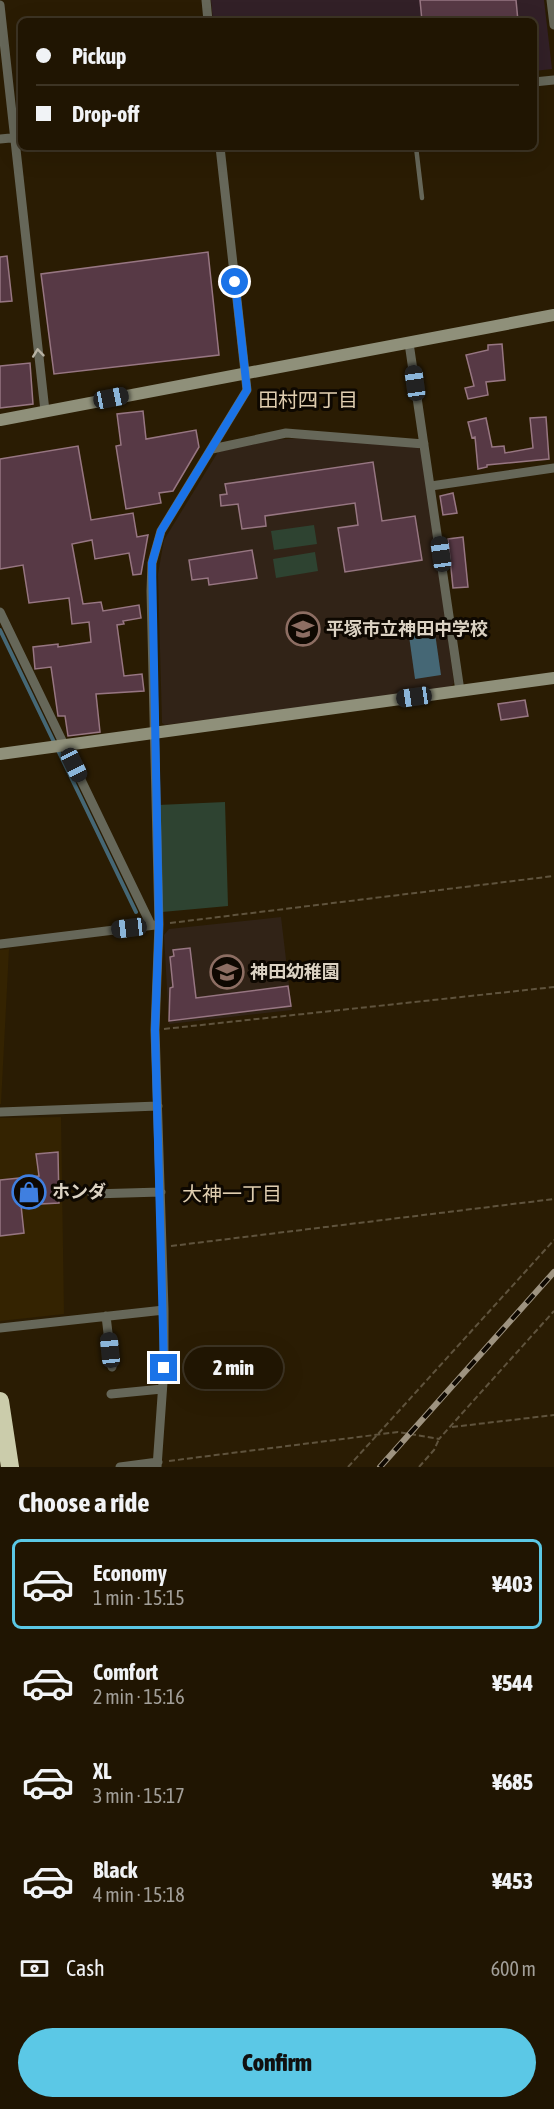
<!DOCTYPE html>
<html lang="en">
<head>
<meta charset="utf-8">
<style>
	:root { --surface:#201502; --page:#2d2211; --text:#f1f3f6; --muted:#a29f99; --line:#3d3424; --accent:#5bc8e6 }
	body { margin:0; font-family:"Asap Condensed","Noto Sans JP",sans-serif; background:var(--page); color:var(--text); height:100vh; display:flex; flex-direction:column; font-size:22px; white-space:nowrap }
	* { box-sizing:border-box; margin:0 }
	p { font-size:20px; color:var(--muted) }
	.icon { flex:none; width:33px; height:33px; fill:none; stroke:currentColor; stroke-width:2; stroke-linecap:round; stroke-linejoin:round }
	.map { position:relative; height:1467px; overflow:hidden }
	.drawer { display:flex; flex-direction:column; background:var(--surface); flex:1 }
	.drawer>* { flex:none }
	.guide { position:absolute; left:18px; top:18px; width:519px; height:132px; border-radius:9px; box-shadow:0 6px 24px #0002,0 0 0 2px var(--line); display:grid; align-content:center; height:132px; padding:0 18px; background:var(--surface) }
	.end { position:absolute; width:27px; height:27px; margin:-14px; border:8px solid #1a73e8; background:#fff; box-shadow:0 0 0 3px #fff }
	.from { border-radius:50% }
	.bubble { position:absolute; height:42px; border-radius:21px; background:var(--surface); box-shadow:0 6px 24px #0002,0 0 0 2px var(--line); font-size:20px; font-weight:800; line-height:42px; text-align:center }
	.car { position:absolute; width:18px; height:36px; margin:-18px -9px; border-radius:8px; box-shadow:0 0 4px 2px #0007; background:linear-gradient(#222 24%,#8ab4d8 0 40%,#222 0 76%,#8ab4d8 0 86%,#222 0) }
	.guide b { display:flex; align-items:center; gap:21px; height:57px; font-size:22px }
	.guide b+b { border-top:2px solid var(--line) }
	.guide i { width:15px; height:15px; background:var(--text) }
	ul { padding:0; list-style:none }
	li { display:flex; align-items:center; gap:18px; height:90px; margin:0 12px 9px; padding:0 6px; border:3px solid transparent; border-radius:9px }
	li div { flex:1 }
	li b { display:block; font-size:22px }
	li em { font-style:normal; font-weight:800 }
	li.active { border-color:var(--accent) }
	li>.icon { width:54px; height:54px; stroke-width:1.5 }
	h2 { padding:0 18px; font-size:27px; line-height:72px }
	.pay { display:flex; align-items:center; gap:15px; height:66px; padding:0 18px; font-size:22px }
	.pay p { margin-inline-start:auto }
	.button { display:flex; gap:12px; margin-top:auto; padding:12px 18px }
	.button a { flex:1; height:69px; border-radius:36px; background:var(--accent); color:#111; font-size:24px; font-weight:800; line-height:69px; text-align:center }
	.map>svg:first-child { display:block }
	.built { fill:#342301 }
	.industrial { fill:#322027 }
	.education { fill:#312317 }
	.green { fill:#2e4331 }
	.water { fill:#456775 }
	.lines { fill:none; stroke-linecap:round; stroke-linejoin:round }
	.stream { stroke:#456775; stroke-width:4 }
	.building { fill:#573945; stroke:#977682; stroke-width:1.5 }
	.path { stroke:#5f533d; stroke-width:2; stroke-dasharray:6 3; stroke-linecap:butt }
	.lane { stroke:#666759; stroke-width:4.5 }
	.street { stroke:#666759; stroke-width:9 }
	.secondary { stroke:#8f907a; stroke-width:12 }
	.highway { stroke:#cbccab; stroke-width:18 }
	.rail-casing { stroke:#9e9380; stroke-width:6 }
	.rail { stroke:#0e0801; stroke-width:4; stroke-dasharray:11; stroke-linecap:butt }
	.oneway { stroke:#b8b2a3 }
	.route { stroke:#1a73e8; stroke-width:8 }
	.labels { text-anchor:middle; stroke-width:6; stroke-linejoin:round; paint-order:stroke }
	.poi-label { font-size:18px; font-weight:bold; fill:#dbd2c3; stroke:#0e0801; text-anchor:start }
	.neighbourhood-label { font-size:20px; fill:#dfcdaf; stroke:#0e0801 }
</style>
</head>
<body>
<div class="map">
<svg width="554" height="1467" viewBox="0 0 554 1467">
	<rect width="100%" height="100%" fill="#2a1c03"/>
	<path class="built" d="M9,949L1,1104H0V950Z
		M61,1117L64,1314L0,1321V1118Z"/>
	<path class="industrial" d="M211,0H544L552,69L534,71V21H213Z"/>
	<path class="education" d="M302,438L418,447L423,454L454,683L450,688L165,725L162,723L158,574L164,540L218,452L272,440Z
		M281,917L292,1010L169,1024L164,935L169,929Z"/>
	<path class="green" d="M314,525L317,544L274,550L271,531Z
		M315,552L318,571L276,578L273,559Z
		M225,802L228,906L162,912L158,805Z"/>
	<path class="water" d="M435,633L441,675L415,679L409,636Z"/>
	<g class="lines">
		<path class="stream" d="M0,630L136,912"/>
	</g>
	<path class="building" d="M420,0H516L518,21H422Z
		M208,252L219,355L54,374L41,274Z
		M7,256L12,301L0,302V257Z
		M502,344L505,380L486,382L488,395L468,399L465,388L474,386L466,355L488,350V345Z
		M30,363L33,404L0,408V366Z
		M143,411L146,439L196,430L199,447L173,491L159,493L161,503L126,509L116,446L121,445L117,414Z
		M546,417L549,459L487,465V467L478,469L475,437L472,438L468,422L486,418L492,447L504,446L505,453L533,448L530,418Z
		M78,446L91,520L133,513L137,537L148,535L141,574L133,575L129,553L95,559L92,540L72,544L83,604L101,602L103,611L139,605L141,618L123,621L124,624L117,625L124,676L142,674L144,691L96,694L100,732L68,736L65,716H58L51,667L35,669L33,647L58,644V647L91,642L89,622L72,624L69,598L29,603L23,565L0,569V459Z
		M373,462L382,521L415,516L422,560L345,572L338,528L358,525L355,503L265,516L266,526L242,529L238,504L221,506L220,495L227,494L225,484Z
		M453,493L457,513L443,515L440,496Z
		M463,537L468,587L453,588L448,539Z
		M252,550L257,578L209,585L208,578L192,580L189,560Z
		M525,700L528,716L501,720L498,704Z
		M190,948L196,998L288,986L291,1006L169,1021L170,988L173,987L170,957L174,956L173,950Z
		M58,1152L59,1203L21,1205L24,1233L0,1236V1180L39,1176L36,1154Z"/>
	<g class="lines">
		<path class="path" d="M170,923L554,876
			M164,1029L554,987
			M171,1246L554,1199
			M452,1427L554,1415
			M169,1461L398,1432L439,1439L554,1311
			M348,1467L554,1240
			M419,1467L434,1450L439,1439"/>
		<path class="lane" d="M416,147L422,198"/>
		<path class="street" d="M206,0L208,21
			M551,0L554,25
			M0,5L45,411
			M534,82L554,80
			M0,139L21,137
			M409,343L460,691
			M212,449L286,433L424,444
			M431,486L554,468
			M0,612L151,925
			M0,944L155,925
			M0,1112L158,1106
			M92,1194L161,1192
			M106,1316L112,1367
			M0,1328L164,1310
			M111,1394L162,1389
			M120,1467L158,1462
			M157,1467L164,1368V1310L155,1030L159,924L151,591L152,563L161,531L247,390L220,147"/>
		<path class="secondary" d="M0,420L554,315
			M0,754L554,678"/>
		<path class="highway" d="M0,1401L10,1467"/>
		<g class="rail-casing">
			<path id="rail" d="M380,1467L554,1272"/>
		</g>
		<use href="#rail" class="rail"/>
	</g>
	<defs><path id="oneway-chevron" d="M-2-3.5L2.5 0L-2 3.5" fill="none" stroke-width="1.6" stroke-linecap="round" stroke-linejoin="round" transform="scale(1.5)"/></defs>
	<use class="oneway" href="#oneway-chevron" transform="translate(38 353) rotate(-96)"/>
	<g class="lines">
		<path class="route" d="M164,1368L155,1030L159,924L152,563L161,531L247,390L235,282"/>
	</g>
	<defs>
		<g id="school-ring" transform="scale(1.725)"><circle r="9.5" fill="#0e0801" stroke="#8d6e63" stroke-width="1.5"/><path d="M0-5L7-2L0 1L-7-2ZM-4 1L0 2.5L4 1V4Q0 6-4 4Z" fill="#8d6e63"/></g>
		<g id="shop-ring" transform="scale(1.725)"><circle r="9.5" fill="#0e0801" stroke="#3f7fe0" stroke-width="1.5"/><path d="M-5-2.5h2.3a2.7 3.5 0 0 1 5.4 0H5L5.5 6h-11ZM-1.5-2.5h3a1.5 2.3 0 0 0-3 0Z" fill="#3f7fe0"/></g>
	</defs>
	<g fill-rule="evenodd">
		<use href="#school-ring" x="303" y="629"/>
		<use href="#school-ring" x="227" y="972"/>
		<use href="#shop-ring" x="29" y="1192"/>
	</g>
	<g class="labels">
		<g class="poi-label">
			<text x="326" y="635">平塚市立神田中学校</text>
			<text x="250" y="978">神田幼稚園</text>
			<text x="52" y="1198">ホンダ</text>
		</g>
		<g class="neighbourhood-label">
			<text x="308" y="407">田村四丁目</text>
			<text x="232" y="1201">大神一丁目</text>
		</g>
	</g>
</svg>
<i class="end from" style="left:235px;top:282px"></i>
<i class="end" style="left:164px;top:1368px"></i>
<div class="bubble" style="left:184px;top:1347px;width:99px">2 min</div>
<i class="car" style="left:415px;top:383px;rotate:352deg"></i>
<i class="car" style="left:111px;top:398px;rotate:79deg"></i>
<i class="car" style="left:441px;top:554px;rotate:352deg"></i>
<i class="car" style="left:414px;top:697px;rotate:262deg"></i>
<i class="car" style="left:74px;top:765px;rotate:154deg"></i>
<i class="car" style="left:129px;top:928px;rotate:263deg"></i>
<i class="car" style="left:110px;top:1350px;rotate:354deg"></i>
<div class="guide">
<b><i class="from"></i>Pickup</b>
<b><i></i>Drop-off</b>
</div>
</div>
<section class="drawer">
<h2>Choose a ride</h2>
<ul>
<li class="active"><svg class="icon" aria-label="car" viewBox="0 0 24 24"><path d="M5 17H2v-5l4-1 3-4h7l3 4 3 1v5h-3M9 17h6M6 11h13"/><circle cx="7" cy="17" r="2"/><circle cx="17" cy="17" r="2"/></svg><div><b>Economy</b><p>1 min · 15:15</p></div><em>¥403</em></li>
<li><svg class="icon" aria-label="car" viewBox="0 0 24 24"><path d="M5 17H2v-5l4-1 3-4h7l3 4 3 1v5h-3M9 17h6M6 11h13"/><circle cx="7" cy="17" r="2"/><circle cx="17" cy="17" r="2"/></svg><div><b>Comfort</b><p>2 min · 15:16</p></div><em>¥544</em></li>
<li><svg class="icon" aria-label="car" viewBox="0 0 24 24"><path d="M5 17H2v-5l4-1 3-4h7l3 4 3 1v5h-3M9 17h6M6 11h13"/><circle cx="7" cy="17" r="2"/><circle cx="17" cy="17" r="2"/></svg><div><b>XL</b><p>3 min · 15:17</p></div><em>¥685</em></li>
<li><svg class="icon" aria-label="car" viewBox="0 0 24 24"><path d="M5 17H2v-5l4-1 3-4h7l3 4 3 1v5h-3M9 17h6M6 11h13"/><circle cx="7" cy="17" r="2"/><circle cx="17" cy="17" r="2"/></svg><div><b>Black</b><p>4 min · 15:18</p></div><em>¥453</em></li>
</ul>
<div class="pay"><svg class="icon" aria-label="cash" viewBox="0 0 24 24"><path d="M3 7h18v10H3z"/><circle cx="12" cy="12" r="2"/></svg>Cash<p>600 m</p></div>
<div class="button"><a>Confirm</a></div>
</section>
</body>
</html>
